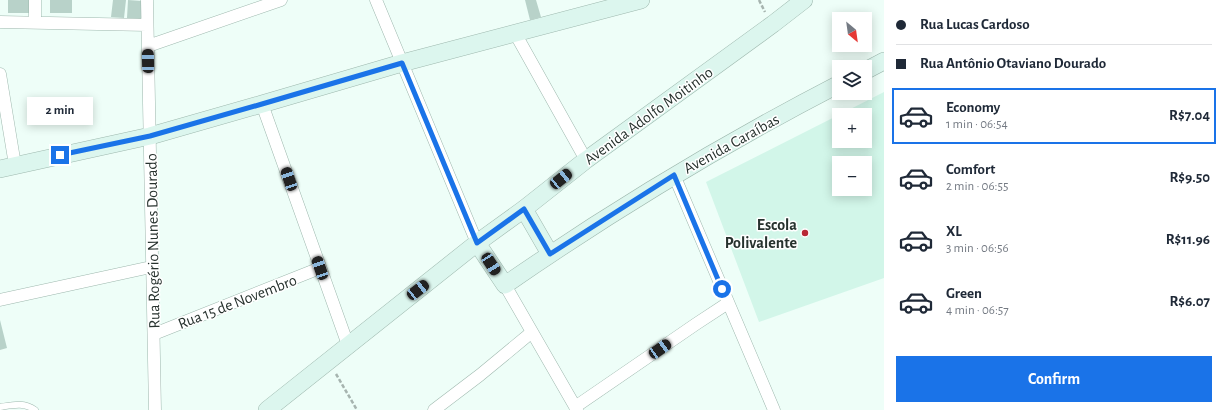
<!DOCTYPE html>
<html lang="en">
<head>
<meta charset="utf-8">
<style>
	:root { --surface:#fff; --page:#f2f2f3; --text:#1f2937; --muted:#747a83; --line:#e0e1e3; --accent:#1a73e8 }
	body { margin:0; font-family:"Alegreya Sans",sans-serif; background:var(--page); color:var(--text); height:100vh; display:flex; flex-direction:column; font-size:15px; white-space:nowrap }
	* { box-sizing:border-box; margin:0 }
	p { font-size:13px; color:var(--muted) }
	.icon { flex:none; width:22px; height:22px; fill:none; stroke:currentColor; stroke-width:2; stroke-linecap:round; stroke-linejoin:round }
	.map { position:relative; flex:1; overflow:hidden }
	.drawer { display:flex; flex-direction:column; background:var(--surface); width:340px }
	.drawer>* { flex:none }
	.banner { display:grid; align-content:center; height:88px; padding:0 12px; background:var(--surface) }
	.needle { width:26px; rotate:151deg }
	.tools { position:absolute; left:832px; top:12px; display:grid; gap:8px }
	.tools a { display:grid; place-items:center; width:40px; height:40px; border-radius:0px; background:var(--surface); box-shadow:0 2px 10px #0003; font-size:20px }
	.end { position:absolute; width:18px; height:18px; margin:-9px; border:5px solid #1a73e8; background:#fff; box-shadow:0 0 0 2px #fff }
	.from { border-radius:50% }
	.bubble { position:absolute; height:28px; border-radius:0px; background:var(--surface); box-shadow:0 2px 10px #0003; font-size:13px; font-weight:700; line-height:28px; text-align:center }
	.car { position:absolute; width:12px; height:24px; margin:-12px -6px; border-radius:5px; box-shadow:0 0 3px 1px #0007; background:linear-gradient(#222 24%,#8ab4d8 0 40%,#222 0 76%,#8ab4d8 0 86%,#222 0) }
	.banner b { display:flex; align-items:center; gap:14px; height:38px; font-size:15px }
	.banner b+b { border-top:1px solid var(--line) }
	.banner i { width:10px; height:10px; background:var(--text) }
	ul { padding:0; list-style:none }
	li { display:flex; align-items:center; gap:12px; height:56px; margin:0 8px 6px; padding:0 4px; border:2px solid transparent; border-radius:0px }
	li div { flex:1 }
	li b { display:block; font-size:15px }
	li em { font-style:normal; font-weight:700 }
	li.current { border-color:var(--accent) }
	li>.icon { width:36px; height:36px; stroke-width:1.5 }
	.action { display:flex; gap:8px; margin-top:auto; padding:8px 12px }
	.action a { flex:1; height:46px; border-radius:0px; background:var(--accent); color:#fff; font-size:16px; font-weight:700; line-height:46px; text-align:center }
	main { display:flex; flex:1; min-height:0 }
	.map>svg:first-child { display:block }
	.built { fill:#d2f6e9; fill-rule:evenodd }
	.building { fill:#b8d2c9 }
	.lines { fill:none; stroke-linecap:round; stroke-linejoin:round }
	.lane-casing { stroke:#9eb8ae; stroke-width:7 }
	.street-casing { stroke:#9eb8ae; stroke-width:13 }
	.secondary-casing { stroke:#9eb8ae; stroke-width:18 }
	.path { stroke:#a6b4af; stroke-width:2.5; stroke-dasharray:4 2; stroke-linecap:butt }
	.lane { stroke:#fff; stroke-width:6 }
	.street { stroke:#fff; stroke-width:12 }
	.secondary { stroke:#dcf6ee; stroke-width:17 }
	.route { stroke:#1a73e8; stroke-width:5 }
	.poi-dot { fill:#b82735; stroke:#fff; stroke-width:1.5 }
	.labels { text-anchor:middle; stroke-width:3; stroke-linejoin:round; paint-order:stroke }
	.street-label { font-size:16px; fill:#27322e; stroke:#fff }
	.poi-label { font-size:16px; font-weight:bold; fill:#27322e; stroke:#fff; text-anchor:end }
</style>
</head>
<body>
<main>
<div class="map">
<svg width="884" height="410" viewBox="0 0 884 410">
	<rect width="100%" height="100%" fill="#eefef8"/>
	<path class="built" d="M884,92V278L759,322L706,182ZM839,115H865V141H839ZM839,163H865V189H839Z"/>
	<path class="building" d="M8,0H35L34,13H8Z
		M50,0H72V13H50Z
		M113,0H126L124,18L111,17Z
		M128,0L142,1L141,19L127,18Z
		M525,0H536L541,17L530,20Z
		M0,320L7,348L0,350Z"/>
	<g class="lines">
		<g class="lane-casing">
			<path id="lane" d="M0,407C13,405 24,402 35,410"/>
		</g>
		<g class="street-casing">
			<path id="street" d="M147,0L155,410
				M376,0L477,243
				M0,22L147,25
				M35,22V0
				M515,33L586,160
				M148,46L281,0
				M0,74L15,165
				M262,104L348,345
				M674,175L774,410
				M505,285L577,410
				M0,300L151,267
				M154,334L320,268
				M575,407L696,324L728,303
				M434,410L480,375L532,332"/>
		</g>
		<g class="secondary-casing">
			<path id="secondary" d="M865,71L884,61
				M0,169L150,136L262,104L402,63L641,0
				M524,209L550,254
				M477,243L505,285C612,211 723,144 839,84
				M267,410L477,243L524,209L586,160L773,24L804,0"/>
		</g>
		<path class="path" d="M759,0L765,12
			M336,374L357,410"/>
		<use href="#lane" class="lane"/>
		<use href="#street" class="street"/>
		<use href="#secondary" class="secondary"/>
	</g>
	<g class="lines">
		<path class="route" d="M60,155L150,136L262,104L402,63L477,243L524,209L550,254L674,175L722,289"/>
	</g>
	<circle class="poi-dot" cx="805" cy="233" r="4"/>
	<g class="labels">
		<g class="street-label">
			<text transform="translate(648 115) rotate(-36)" y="6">Avenida Adolfo Moitinho</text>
			<text transform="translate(731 143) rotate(-29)" y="6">Avenida Caraíbas</text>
			<text transform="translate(152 241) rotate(-91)" y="6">Rua Rogério Nunes Dourado</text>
			<text transform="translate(237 301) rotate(-21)" y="6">Rua 15 de Novembro</text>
		</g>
		<g class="poi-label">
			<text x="797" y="230">Escola<tspan x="797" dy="18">Polivalente</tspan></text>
		</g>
	</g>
</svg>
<div class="tools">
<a><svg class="needle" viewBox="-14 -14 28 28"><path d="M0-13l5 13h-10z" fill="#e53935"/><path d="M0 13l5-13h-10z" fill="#747a83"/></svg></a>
<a><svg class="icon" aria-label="layers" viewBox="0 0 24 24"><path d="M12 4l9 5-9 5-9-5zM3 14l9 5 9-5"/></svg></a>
<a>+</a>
<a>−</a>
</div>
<i class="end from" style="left:722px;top:289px"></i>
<i class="end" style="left:60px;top:155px"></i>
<div class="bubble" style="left:27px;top:97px;width:66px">2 min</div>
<i class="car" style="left:148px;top:61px;rotate:359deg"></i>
<i class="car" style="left:289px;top:179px;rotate:341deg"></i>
<i class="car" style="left:561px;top:179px;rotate:51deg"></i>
<i class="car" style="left:491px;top:264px;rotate:147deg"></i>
<i class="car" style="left:320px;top:268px;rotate:341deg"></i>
<i class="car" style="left:418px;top:290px;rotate:52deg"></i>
<i class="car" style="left:660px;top:349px;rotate:55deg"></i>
</div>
<section class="drawer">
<div class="banner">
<b><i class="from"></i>Rua Lucas Cardoso</b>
<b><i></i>Rua Antônio Otaviano Dourado</b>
</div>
<ul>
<li class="current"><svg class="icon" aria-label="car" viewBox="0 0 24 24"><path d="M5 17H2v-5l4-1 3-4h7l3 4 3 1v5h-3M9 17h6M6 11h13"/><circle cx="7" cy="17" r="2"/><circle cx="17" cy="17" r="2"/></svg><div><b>Economy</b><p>1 min · 06:54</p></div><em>R$7.04</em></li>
<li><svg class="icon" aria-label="car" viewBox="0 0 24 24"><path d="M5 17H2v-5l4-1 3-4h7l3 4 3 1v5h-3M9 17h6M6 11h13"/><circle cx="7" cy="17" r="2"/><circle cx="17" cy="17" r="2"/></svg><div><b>Comfort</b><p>2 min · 06:55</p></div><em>R$9.50</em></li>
<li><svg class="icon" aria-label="car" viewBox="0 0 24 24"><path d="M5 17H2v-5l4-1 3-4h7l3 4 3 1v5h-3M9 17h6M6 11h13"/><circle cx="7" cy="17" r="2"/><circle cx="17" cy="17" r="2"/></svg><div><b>XL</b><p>3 min · 06:56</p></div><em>R$11.96</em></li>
<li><svg class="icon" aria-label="car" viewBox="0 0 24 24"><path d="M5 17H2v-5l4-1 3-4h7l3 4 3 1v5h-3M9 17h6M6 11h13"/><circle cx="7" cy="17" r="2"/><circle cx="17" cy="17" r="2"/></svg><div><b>Green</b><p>4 min · 06:57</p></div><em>R$6.07</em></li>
</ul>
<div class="action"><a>Confirm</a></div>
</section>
</main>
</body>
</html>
